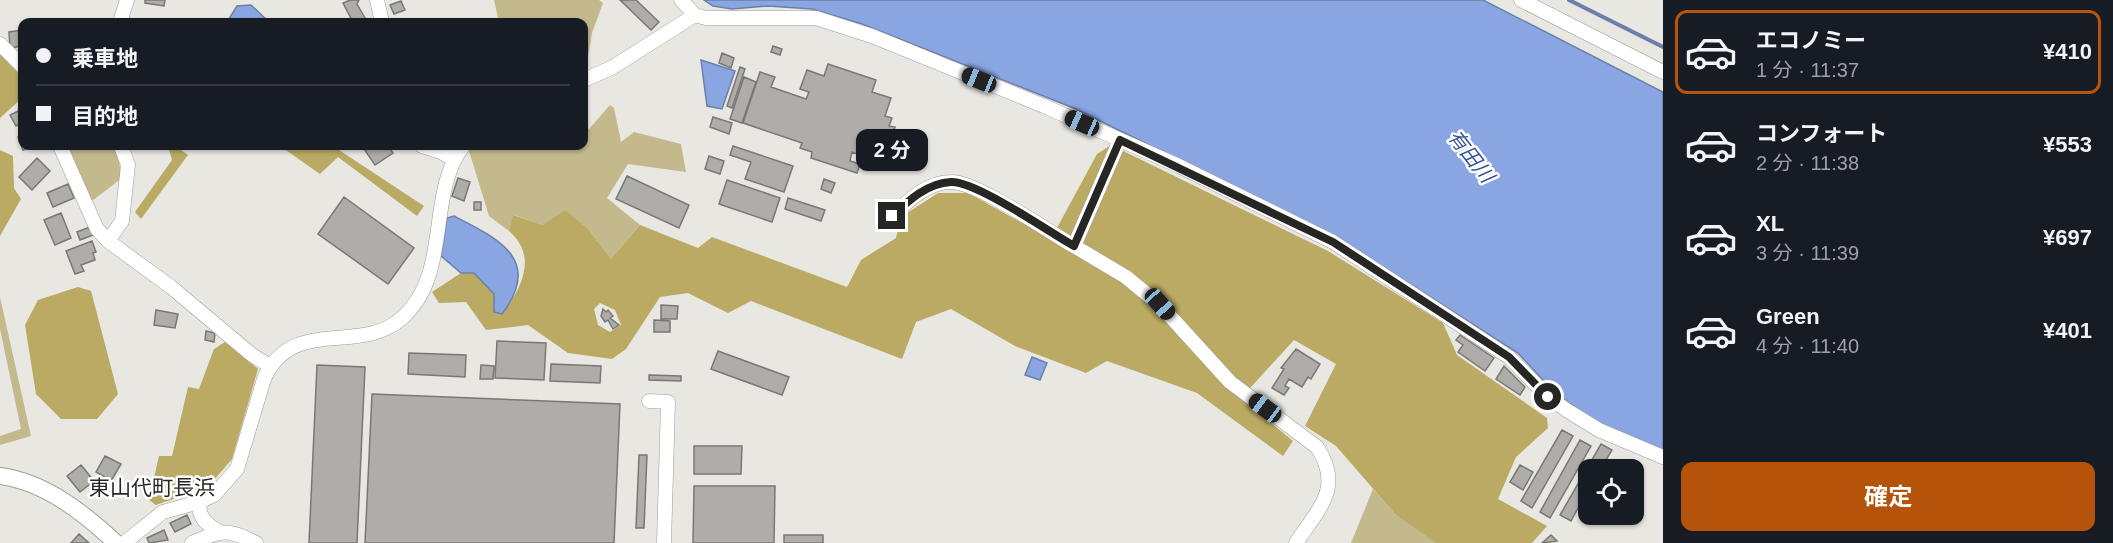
<!DOCTYPE html>
<html lang="ja">
<head>
<meta charset="utf-8">
<style>
	:root { --surface:#171b24; --page:#242831; --text:#f1f3f6; --muted:#9ea1a6; --line:#363941; --accent:#b45309 }
	body { margin:0; font-family:Arial,"Noto Sans JP",sans-serif; background:var(--page); color:var(--text); height:100vh; display:flex; flex-direction:column; font-size:22px; white-space:nowrap }
	* { box-sizing:border-box; margin:0 }
	p { font-size:20px; color:var(--muted) }
	.icon { flex:none; width:33px; height:33px; fill:none; stroke:currentColor; stroke-width:2; stroke-linecap:round; stroke-linejoin:round }
	.map { position:relative; flex:1; overflow:hidden }
	.details { display:flex; flex-direction:column; background:var(--surface); width:450px }
	.details>* { flex:none }
	.banner { position:absolute; left:18px; top:18px; width:570px; height:132px; border-radius:12px; box-shadow:0 2px 4px #0004; display:grid; align-content:center; height:132px; padding:0 18px; background:var(--surface) }
	.controls { position:absolute; left:1578px; top:459px; display:grid; gap:12px }
	.controls a { display:grid; place-items:center; width:66px; height:66px; border-radius:12px; background:var(--surface); box-shadow:0 2px 4px #0004; font-size:30px }
	.end { position:absolute; width:27px; height:27px; margin:-14px; border:8px solid #262624; background:#fff; box-shadow:0 0 0 3px #fff }
	.from { border-radius:50% }
	.bubble { position:absolute; height:42px; border-radius:12px; background:var(--surface); box-shadow:0 2px 4px #0004; font-size:20px; font-weight:700; line-height:42px; text-align:center }
	.car { position:absolute; width:18px; height:36px; margin:-18px -9px; border-radius:8px; box-shadow:0 0 4px 2px #0007; background:linear-gradient(#222 24%,#8ab4d8 0 40%,#222 0 76%,#8ab4d8 0 86%,#222 0) }
	.banner b { display:flex; align-items:center; gap:21px; height:57px; font-size:22px }
	.banner b+b { border-top:2px solid var(--line) }
	.banner i { width:15px; height:15px; background:var(--text) }
	ul { padding:10px 0 0; list-style:none }
	li { display:flex; align-items:center; gap:18px; height:84px; margin:0 12px 9px; padding:0 6px; border:3px solid transparent; border-radius:12px }
	li div { flex:1 }
	li b { display:block; font-size:22px }
	li em { font-style:normal; font-weight:700 }
	li.on { border-color:var(--accent) }
	li>.icon { width:54px; height:54px; stroke-width:1.5 }
	.cta { display:flex; gap:12px; margin-top:auto; padding:12px 18px }
	.cta a { flex:1; height:69px; border-radius:12px; background:var(--accent); color:#fff; font-size:24px; font-weight:700; line-height:69px; text-align:center }
	main { display:flex; flex:1; min-height:0 }
	.map>svg:first-child { display:block }
	.green { fill:#c3b98c }
	.forest { fill:#baaa63; fill-rule:evenodd }
	.water { fill:#89a6e2; stroke:#6b80a9; stroke-width:1.5 }
	.lines { fill:none; stroke-linecap:round; stroke-linejoin:round }
	.stream { stroke:#6b80a9; stroke-width:4 }
	.building { fill:#aeada9; stroke:#797874; stroke-width:1.5 }
	.minor-casing { stroke:#9e9d98; stroke-width:15 }
	.tertiary-casing { stroke:#9e9d98; stroke-width:18 }
	.minor { stroke:#fff; stroke-width:14 }
	.tertiary { stroke:#fff; stroke-width:16 }
	.route { stroke:#262624; stroke-width:8 }
	.labels { text-anchor:middle; stroke-width:5; stroke-linejoin:round; paint-order:stroke }
	.water-label { font-size:20px; font-style:italic; fill:#325199; stroke:#fff }
	.quarter-label { font-size:21px; fill:#262624; stroke:#fff }
</style>
</head>
<body>
<main>
<div class="map">
<svg width="1663" height="543" viewBox="0 0 1663 543">
	<rect width="100%" height="100%" fill="#e8e7e2"/>
	<path class="green" d="M494,0H599L603,3L592,33L586,69L584,70V22H499Z
		M610,105L614,108L621,142L634,132L681,144L686,172L628,164L607,198L640,225L611,259L589,230L543,225L514,215L509,231L489,216L469,151L474,146H584V126L589,129Z
		M65,146H116L122,178L88,204Z
		M0,297L31,436L0,445V436L21,429L0,329Z
		M1373,489L1396,515L1435,543H1351Z"/>
	<path class="forest" d="M0,54L22,77V98L0,118Z
		M1111,145L1328,251L1443,323L1457,355L1547,418L1548,428L1516,457L1498,499L1547,526L1532,543H1435L1396,515L1336,446L1305,426L1336,364L1294,340L1241,398L1293,441L1283,456L1197,393L1107,361L1086,373L1015,346L951,309L916,322L902,359L751,301L728,313L688,293L660,297L626,349L612,359L568,353L528,325L486,330L466,302L439,303L432,292L461,273H474L494,294L502,314C522,288 538,256 509,231L513,215L543,225L565,210L589,230L611,259L640,225L698,248L712,237L847,287L861,260L896,238L901,217L938,193H968L1051,239L1097,154ZM600,303L615,310L621,325L610,332L598,325L594,309Z
		M168,146H182L181,150L188,155L141,219L135,212L172,160Z
		M280,146H338L339,150L424,206L417,216L338,157L320,174Z
		M0,150L13,156L14,188L21,199L0,236Z
		M78,287L91,291L118,394L97,419H61L36,394L25,325L38,300Z
		M225,342L258,369L232,459L208,487L156,505L149,500L159,456H172L188,387L199,389L214,349Z"/>
	<path class="water" d="M704,0H1483L1663,92V450L1593,420L1554,392L1518,353L1341,240L1076,109L862,24L812,9L768,6L732,9L713,6Z
		M251,5L269,22H227L237,6Z
		M701,60L735,71L722,109L707,106Z
		M454,216C499,239 543,260 502,314L494,312V294L474,273H461L441,256L447,218Z
		M1032,357L1047,363L1040,380L1025,375Z"/>
	<g class="lines">
		<path class="stream" d="M1569,0L1663,47"/>
	</g>
	<path class="building" d="M145,0H165L164,6L145,3Z
		M350,0H359L357,4L365,18L353,22L343,3Z
		M620,0H636L659,22L651,30Z
		M401,1L405,10L394,14L390,5Z
		M22,30V46L10,48L9,32Z
		M773,46L782,49L780,55L771,52Z
		M722,53L734,58L731,68L719,63Z
		M828,64L876,80L872,92L891,98L885,116L892,118L889,126L895,127L883,163L852,152L850,161L860,164L857,173L811,158L812,152L800,148L802,143L743,123L760,72L775,77L771,87L806,99L809,92L800,89L807,70L824,76Z
		M740,67L745,69L732,108L727,106Z
		M744,77L756,82L742,123L730,119Z
		M22,109V123L16,126L10,115Z
		M713,117L732,123L729,134L710,127Z
		M22,136V146H35L23,150L18,137Z
		M362,146H388L393,153L375,165Z
		M733,146L793,166L784,192L745,179L751,162L730,155Z
		M709,156L724,161L720,174L705,169Z
		M37,158L50,171L32,190L19,177Z
		M627,176L689,205L679,228L616,199Z
		M458,178L470,182L464,201L452,196Z
		M824,179L835,183L831,193L821,189Z
		M727,180L780,198L772,222L719,204Z
		M68,184L74,198L53,207L47,193Z
		M344,197L414,248L388,284L318,234Z
		M788,198L825,210L821,221L785,209Z
		M474,202H481V210H474Z
		M61,213L71,238L55,245L44,220Z
		M90,227L93,235L80,240L77,232Z
		M92,241L96,252L93,253L95,260L81,265L84,271L75,274L66,251Z
		M661,305L678,306L677,319H661Z
		M603,309L606,312L608,310L613,316L610,318L619,325L613,329L608,320L605,322L601,316Z
		M156,310L178,314L175,328L154,325Z
		M654,320L670,321V332H654Z
		M206,331L215,333L214,342L205,340Z
		M1460,335L1494,358L1485,371L1458,352L1463,345L1456,340Z
		M497,341L546,343L544,380L495,378Z
		M1296,349L1320,364L1311,379L1308,377L1302,387L1289,379L1285,386L1289,388L1284,395L1272,388L1284,369L1281,368Z
		M718,351L789,377L782,395L711,369Z
		M409,353L466,355L465,377L408,374Z
		M551,364L601,366L600,383L550,381Z
		M317,365L365,367L357,543H309Z
		M481,365L494,366L493,379H480Z
		M1504,366L1525,387L1520,395L1496,379Z
		M649,375L681,376V381L649,380Z
		M372,394L620,404L614,543H365Z
		M1562,430L1573,436L1532,508L1521,501Z
		M1580,440L1591,446L1550,518L1540,512Z
		M1601,444L1612,450L1600,470H1588V490L1571,521L1560,515Z
		M694,446H742L741,474H694Z
		M639,455H647L644,528H636Z
		M105,456L121,464L111,481L96,472Z
		M81,465L94,481L80,492L67,476Z
		M1520,465L1533,472L1523,490L1510,482Z
		M694,486H775L774,543H693Z
		M187,515L191,524L175,532L170,523Z
		M164,530L168,540L149,543L147,538Z
		M79,534L89,543H71Z
		M784,535H823V543H784Z
		M1551,535L1557,541L1542,543Z"/>
	<g class="lines">
		<g class="minor-casing">
			<path id="minor" d="M377,0L382,22
				M681,0L695,15L706,18H816L872,36L1044,106L1179,166L1333,242L1509,357L1548,397L1568,411L1599,430L1663,457
				M1521,0L1663,72
				M120,22L127,0
				M0,44L22,66
				M584,80L613,67L695,15
				M1120,140L1074,246L1126,277L1160,305L1230,382L1317,447C1344,488 1318,509 1296,543
				M60,146L97,229L108,241L171,287L252,355L270,366
				M422,146L441,152L453,159
				M892,216C908,201 927,182 951,182C976,181 1049,232 1074,246
				M108,241L122,221L128,165L121,146
				M649,401L668,402L664,543
				M199,502C199,518 205,523 218,531
				M124,543L163,512L199,502L214,495L237,469L264,379C292,315 360,356 402,318C452,274 426,195 463,146
				M192,543C222,530 227,528 256,543"/>
		</g>
		<g class="tertiary-casing">
			<path id="tertiary" d="M0,476C45,482 84,513 116,543"/>
		</g>
		<use href="#minor" class="minor"/>
		<use href="#tertiary" class="tertiary"/>
	</g>
	<g class="lines">
		<path class="route" d="M892,216C908,201 927,183 951,182C976,181 1049,232 1074,246L1120,140L1333,242L1509,357L1548,397"/>
	</g>
	<g class="labels">
		<g class="water-label">
			<text transform="translate(1471 156) rotate(52)" y="7">有田川</text>
		</g>
		<g class="quarter-label">
			<text x="152" y="495">東山代町長浜</text>
		</g>
	</g>
</svg>
<div class="controls">
<a><svg class="icon" aria-label="locate" viewBox="0 0 24 24"><circle cx="12" cy="12" r="6"/><path d="M12 2v4M12 18v4M2 12h4M18 12h4"/></svg></a>
</div>
<i class="end from" style="left:1548px;top:397px"></i>
<i class="end" style="left:892px;top:216px"></i>
<div class="bubble" style="left:856px;top:129px;width:72px">2 分</div>
<i class="car" style="left:979px;top:80px;rotate:292deg"></i>
<i class="car" style="left:1082px;top:123px;rotate:294deg"></i>
<i class="car" style="left:1160px;top:304px;rotate:138deg"></i>
<i class="car" style="left:1265px;top:408px;rotate:307deg"></i>
<div class="banner">
<b><i class="from"></i>乗車地</b>
<b><i></i>目的地</b>
</div>
</div>
<section class="details">
<ul>
<li class="on"><svg class="icon" aria-label="car" viewBox="0 0 24 24"><path d="M5 17H2v-5l4-1 3-4h7l3 4 3 1v5h-3M9 17h6M6 11h13"/><circle cx="7" cy="17" r="2"/><circle cx="17" cy="17" r="2"/></svg><div><b>エコノミー</b><p>1 分 · 11:37</p></div><em>¥410</em></li>
<li><svg class="icon" aria-label="car" viewBox="0 0 24 24"><path d="M5 17H2v-5l4-1 3-4h7l3 4 3 1v5h-3M9 17h6M6 11h13"/><circle cx="7" cy="17" r="2"/><circle cx="17" cy="17" r="2"/></svg><div><b>コンフォート</b><p>2 分 · 11:38</p></div><em>¥553</em></li>
<li><svg class="icon" aria-label="car" viewBox="0 0 24 24"><path d="M5 17H2v-5l4-1 3-4h7l3 4 3 1v5h-3M9 17h6M6 11h13"/><circle cx="7" cy="17" r="2"/><circle cx="17" cy="17" r="2"/></svg><div><b>XL</b><p>3 分 · 11:39</p></div><em>¥697</em></li>
<li><svg class="icon" aria-label="car" viewBox="0 0 24 24"><path d="M5 17H2v-5l4-1 3-4h7l3 4 3 1v5h-3M9 17h6M6 11h13"/><circle cx="7" cy="17" r="2"/><circle cx="17" cy="17" r="2"/></svg><div><b>Green</b><p>4 分 · 11:40</p></div><em>¥401</em></li>
</ul>
<div class="cta"><a>確定</a></div>
</section>
</main>
</body>
</html>
